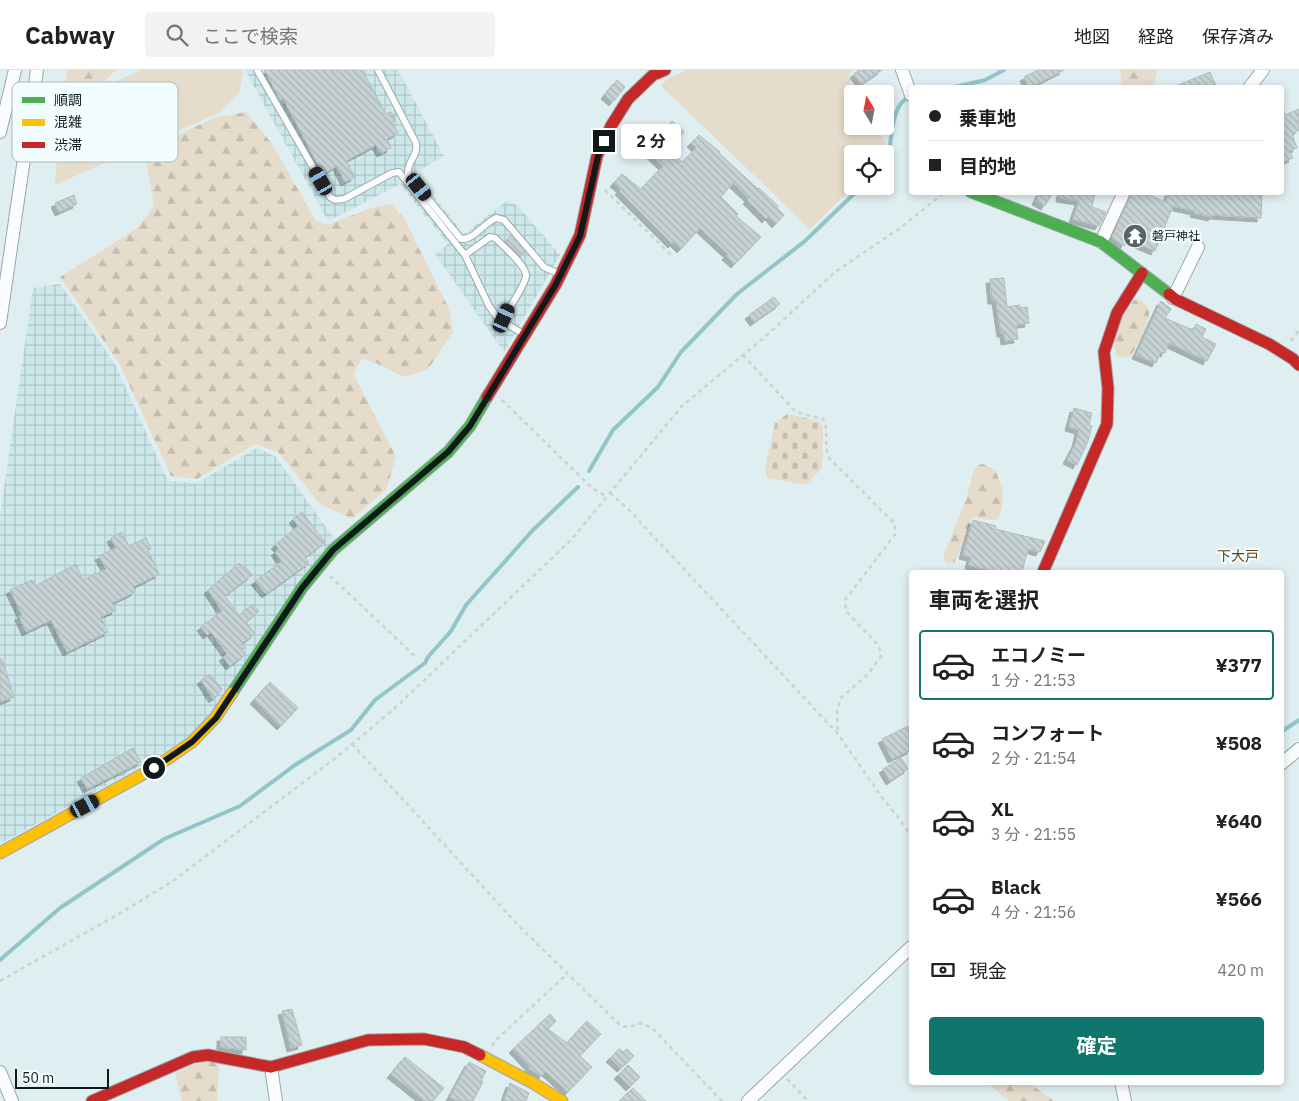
<!DOCTYPE html>
<html lang="ja">
<head>
<meta charset="utf-8">
<style>
	:root { --surface:#fff; --page:#f2f2f2; --text:#202124; --muted:#757577; --line:#e0e0e0; --accent:#0f766e }
	body { margin:0; font-family:"IBM Plex Sans","Noto Sans JP",sans-serif; background:var(--page); color:var(--text); height:100vh; display:flex; flex-direction:column; font-size:19px; white-space:nowrap }
	* { box-sizing:border-box; margin:0 }
	p { font-size:16px; color:var(--muted) }
	.icon { flex:none; width:28px; height:28px; fill:none; stroke:currentColor; stroke-width:2; stroke-linecap:round; stroke-linejoin:round }
	.map { position:relative; flex:1; overflow:hidden }
	.sheet { position:absolute; left:909px; top:500px; width:375px; height:515px; display:flex; flex-direction:column; background:var(--surface); border-radius:5px; box-shadow:0 2px 8px #0003 }
	.sheet>* { flex:none }
	.hud { position:absolute; left:909px; top:15px; width:375px; height:110px; border-radius:5px; box-shadow:0 2px 8px #0003; display:grid; align-content:center; height:110px; padding:0 20px; background:var(--surface) }
	.needle { width:32px; rotate:350deg }
	.controls { position:absolute; left:844px; top:15px; display:grid; gap:10px }
	.controls a { display:grid; place-items:center; width:50px; height:50px; border-radius:5px; background:var(--surface); box-shadow:0 2px 8px #0003; font-size:25px }
	.scale { position:absolute; left:15px; bottom:12px; width:94px; box-sizing:border-box; padding-left:5px; border:2px solid #101a1b; border-top:0; font-size:14px; line-height:18px; white-space:nowrap; color:#101a1b; -webkit-text-stroke:4px #f2fdff; paint-order:stroke }
	.end { position:absolute; width:22px; height:22px; margin:-11px; border:6px solid #101a1b; background:#fff; box-shadow:0 0 0 2px #fff }
	.from { border-radius:50% }
	.bubble { position:absolute; height:35px; border-radius:5px; background:var(--surface); box-shadow:0 2px 8px #0003; font-size:16px; font-weight:700; line-height:35px; text-align:center }
	.car { position:absolute; width:15px; height:30px; margin:-15px -8px; border-radius:6px; box-shadow:0 0 4px 1px #0007; background:linear-gradient(#222 24%,#8ab4d8 0 40%,#222 0 76%,#8ab4d8 0 86%,#222 0) }
	.hud b { display:flex; align-items:center; gap:18px; height:48px; font-size:19px }
	.hud b+b { border-top:1px solid var(--line) }
	.hud i { width:12px; height:12px; background:var(--text) }
	ul { padding:0; list-style:none }
	li { display:flex; align-items:center; gap:15px; height:70px; margin:0 10px 8px; padding:0 10px; border:2px solid transparent; border-radius:5px }
	li div { flex:1 }
	li b { display:block; font-size:19px }
	li em { font-style:normal; font-weight:700 }
	li.active { border-color:var(--accent) }
	li>.icon { width:45px; height:45px; stroke-width:1.5 }
	h2 { padding:0 20px; font-size:22px; line-height:60px }
	.pay { display:flex; align-items:center; gap:12px; height:55px; padding:0 20px; font-size:19px }
	.pay p { margin-inline-start:auto }
	.button { display:flex; gap:10px; margin-top:auto; padding:10px 20px }
	.button a { flex:1; height:58px; border-radius:5px; background:var(--accent); color:#fff; font-size:20px; font-weight:700; line-height:58px; text-align:center }
	header { display:flex; align-items:center; gap:30px; box-sizing:border-box; height:70px; padding:0 25px; background:var(--surface); border-bottom:1px solid var(--line) }
	header strong { font-size:24px }
	nav { display:flex; gap:28px; margin-inline-start:auto; font-size:18px }
	.search { width:350px; height:45px; background:var(--page); display:flex; align-items:center; gap:12px; box-sizing:border-box; padding:0 18px; border-radius:5px; color:var(--muted); font-size:19px }
	.map>svg:first-child { display:block }
	.industrial { fill:url(#industrial-grid) }
	.grass { fill:#e6dccc }
	.forest { fill:url(#forest-firs) }
	.cemetery { fill:url(#cemetery-stones) }
	.lines { fill:none; stroke-linecap:round; stroke-linejoin:round }
	.stream { stroke:#91c5cb; stroke-width:4 }
	.building { fill:url(#building-back-hatch); stroke:#b1bcbe; filter:url(#shadow) }
	.lane-casing { stroke:#9ba7a8; stroke-width:8 }
	.street-casing { stroke:#9ba7a8; stroke-width:14 }
	.fast-casing { stroke:#9ba7a8; stroke-width:13 }
	.slow-casing { stroke:#9ba7a8; stroke-width:13 }
	.jam-casing { stroke:#9ba7a8; stroke-width:13 }
	.path { stroke:#ccd1d1; stroke-width:2.5; stroke-dasharray:4 4; stroke-linecap:butt }
	.lane { stroke:#fafcfd; stroke-width:6 }
	.street { stroke:#fafcfd; stroke-width:12 }
	.fast { stroke:#4caf50; stroke-width:11 }
	.slow { stroke:#ffc107; stroke-width:11 }
	.jam { stroke:#c62828; stroke-width:11 }
	.route { stroke:#101a1b; stroke-width:6 }
	.labels { text-anchor:middle; stroke-width:4.5; stroke-linejoin:round; paint-order:stroke }
	.poi-label { font-size:12px; fill:#101a1b; stroke:#f2fdff; text-anchor:start }
	.neighbourhood-label { font-size:14px; fill:#674111; stroke:#f2fdff }
	.key { fill:#f2fdff; stroke:#aeb9bb; stroke-width:1 }
	.key-label { font-size:14px; fill:#101a1b }
</style>
</head>
<body>
<header>
<strong>Cabway</strong>
<div class="search"><svg class="icon" aria-label="search" viewBox="0 0 24 24"><circle cx="10" cy="10" r="6"/><path d="M15 15l6 6"/></svg>ここで検索</div>
<nav><a>地図</a><a>経路</a><a>保存済み</a></nav>
</header>
<div class="map">
<svg width="1299" height="1031" viewBox="0 0 1299 1031">
	<defs>
		<pattern id="industrial-grid" width="8" height="8" patternUnits="userSpaceOnUse" patternTransform="scale(1.25)"><rect width="8" height="8" fill="#cde8eb"/><path d="M0 4h8M4 0v8" fill="none" stroke="#afc6c9"/></pattern>
		<pattern id="forest-firs" width="22" height="20" patternUnits="userSpaceOnUse" patternTransform="scale(1.25)"><rect width="22" height="20" fill="#e6dccc"/><path d="M5 1l3.5 6h-7zM16 11l3.5 6h-7z" fill="#c4bcaf"/></pattern>
		<pattern id="cemetery-stones" width="16" height="16" patternUnits="userSpaceOnUse" patternTransform="scale(1.25)"><rect width="16" height="16" fill="#e6dccc"/><path d="M2 7V4a2 2 0 0 1 4 0v3zM10 15v-3a2 2 0 0 1 4 0v3z" fill="#c4bcaf"/></pattern>
		<pattern id="building-back-hatch" width="6" height="6" patternUnits="userSpaceOnUse" patternTransform="scale(1.25)"><rect width="6" height="6" fill="#c6d2d3"/><path d="M-1 5l2 2M0 0l6 6M5-1l2 2" fill="none" stroke="#a9b4b5"/></pattern>
		<filter id="shadow"><feDropShadow dx="-4" dy="4" stdDeviation="0" flood-color="#0004"/></filter>
	</defs>
	<rect width="100%" height="100%" fill="#dfeef0"/>
	<path class="industrial" d="M245,0H398L444,86L415,103L464,164L508,130L518,136L560,185L504,282L435,184L448,174L400,114L328,151Z
		M60,214L115,294L168,411L197,413L257,378L276,387L335,470L226,626L189,667L145,694L0,774V446L33,218Z"/>
	<path class="grass" d="M141,0H241L243,4L239,23L221,42L55,115C57,97 56,58 64,43C71,30 126,7 141,0Z
		M688,0H851L849,6L855,24H852V56H875L885,71L882,84H852V116H854L810,159L661,16L668,8Z"/>
	<path class="forest" d="M67,0H116L103,13L69,30L63,26Z
		M1120,0H1158L1153,18L1122,17Z
		M246,42L272,74L316,151L327,155L371,138L391,134L404,148L449,239L453,262L428,299L404,307L376,293L362,289L353,303L396,387L386,420L352,449L320,434L279,383L255,374L197,409L171,406L120,295L60,207L136,159L148,145L154,134L145,86L151,78L214,48Z
		M1139,229C1144,233 1148,236 1149,242C1151,252 1136,276 1131,286L1127,288L1117,286C1108,269 1124,244 1134,230Z
		M983,394L995,400C1004,421 1006,426 998,449L991,450L975,447L971,449L962,478L954,493H946L943,488L944,485L965,432L974,401L978,395Z
		M209,988L219,997L217,1031H182L175,1003Z
		M989,1013H1029L1054,1031H1009L991,1016Z"/>
	<path class="cemetery" d="M787,344L819,351L823,357L822,398L806,415L768,408L765,398L775,353Z"/>
	<g class="lines">
		<path class="stream" d="M951,18L985,10L1004,0
			M885,94L888,91C891,74 891,32 909,28
			M589,401L613,360L658,317L681,282L737,224L805,171L862,116
			M1281,662L1299,650
			M0,890L60,838L164,769L240,736L295,695L351,660L375,630L425,593L428,587L451,561L466,535L532,461L578,417"/>
	</g>
	<path class="building" d="M265,0H362L386,44L391,42L395,50L392,52L398,63L387,69L391,78L381,83L376,75L346,91L355,107L345,112L337,96L323,104L283,28L280,30Z
		M859,0H882L861,14L854,4Z
		M1038,0H1064L1029,18L1024,7Z
		M1210,2L1217,18H1173V17Z
		M617,10L625,17L613,32L605,25Z
		M1281,38H1283L1285,45L1299,39V60L1292,64L1297,78L1289,81L1293,88L1281,93Z
		M672,51L684,62L668,79L682,92L696,78L691,73L699,65L720,82L719,83L758,119L759,118L778,136L777,138L784,145L776,154L769,146L766,149L747,130L749,128L733,113L721,127L738,144L736,146L761,167L735,194L726,186L728,184L700,158L681,179L674,172L672,174L619,121L621,119L614,113L622,104L641,119L663,96L645,79Z
		M1040,122H1053L1045,136L1036,131Z
		M1061,122H1095L1092,137L1106,142L1099,156L1073,149L1079,131L1060,128Z
		M1132,122H1142L1166,132L1169,122L1262,124L1261,148L1213,145L1212,147L1194,143L1195,141L1173,136L1155,181L1127,169L1124,176L1112,167Z
		M74,125L77,134L59,142L55,133Z
		M511,166L525,182L520,186L505,171Z
		M1004,208L1007,237L1020,235V238L1027,237L1029,253L1016,255L1018,269L1005,271L1004,263H1001L996,230H992L990,209Z
		M774,227L780,234L754,252L749,245Z
		M1161,231L1171,239L1165,248L1193,260L1196,254L1206,259L1202,267L1216,274L1207,291L1169,273L1165,283L1161,282L1156,293L1136,285Z
		M1074,338L1092,343L1089,355L1092,356L1088,371L1077,395L1067,390L1076,373L1079,360L1069,357Z
		M302,442L325,472L305,488L309,493L266,524L255,511L282,491L275,482L279,479L275,475L298,456L293,449Z
		M973,450L996,456L995,459L1045,471L1040,482L1028,479L1022,502H1004L979,498L969,495L971,487L963,485Z
		M122,462L129,476L146,468L151,479L148,480L159,504L133,517L135,522L112,533L116,540L101,547L108,562L67,582L51,550L26,562L19,546L22,545L10,520L32,510L35,516L76,494L83,510L106,499L99,486L116,478L111,468Z
		M239,493L243,498L245,496L252,505L225,526L239,545L253,534L259,541L246,552L255,564L241,574L244,578L242,580L245,585L230,596L223,587L227,584L211,562L207,565L201,557L222,541L208,520Z
		M0,589H2L14,627L0,632Z
		M210,604L222,619L217,626L213,629L201,610Z
		M270,612L298,638L281,656L254,630Z
		M908,656L911,662V680L892,689L882,669Z
		M133,678L141,692L87,719L81,708Z
		M901,688L908,699L890,711L883,699Z
		M292,939L302,975L291,978L282,941Z
		M550,944L556,951L548,959L567,973L587,951L601,964L580,986L592,997L568,1022L545,1001L542,1006L529,999L530,997L513,979Z
		M221,967H246V980L221,977Z
		M619,979L623,982L627,979L634,986L621,998L610,988Z
		M405,987L444,1018L433,1031H425L391,1004Z
		M469,992L486,1001L481,1011L483,1012L473,1031H458L450,1027Z
		M628,995L640,1007L630,1017L618,1005Z
		M510,1013L529,1023L526,1031H504Z
		M633,1018L646,1031H619Z"/>
	<g class="lines">
		<g class="lane-casing">
			<path id="lane" d="M257,0L330,127L335,130L344,129L392,103L399,102L465,185L489,236L497,247L505,253
				M378,0L416,73C418,88 407,90 408,104L461,169C474,170 484,153 496,148L504,150L544,197L559,204
				M465,185L490,167L495,168C503,176 527,196 526,206C525,216 509,237 504,248L505,253L525,265"/>
		</g>
		<g class="street-casing">
			<path id="street" d="M902,0L911,25
				M1249,18L1263,0
				M0,62L15,0
				M1101,172L1124,122
				M1173,228L1198,177
				M0,253L37,0
				M1281,694L1299,679
				M271,997L276,1031
				M0,1002L12,1031
				M1121,1012L1125,1031
				M748,1031L911,877"/>
		</g>
		<g class="fast-casing">
			<path id="fast" d="M971,122L1101,172L1169,224
				M232,623L302,518L333,480L448,382L470,356L487,327"/>
		</g>
		<g class="slow-casing">
			<path id="slow" d="M0,783L154,698L192,672L215,648L232,623
				M480,985L533,1013L562,1031"/>
		</g>
		<g class="jam-casing">
			<path id="jam" d="M1169,224L1175,229L1269,274L1293,289L1299,295
				M487,327L556,214L580,165L597,86L611,56L628,29L653,5L665,0
				M1043,502L1107,354L1108,318L1104,282L1117,243L1142,203
				M92,1031L193,987L208,985L271,997L368,970L424,969L464,977L480,985"/>
		</g>
		<path class="path" d="M605,120L673,187
			M1291,271L1299,260
			M743,285L794,340L802,344L823,349C830,363 823,373 829,388L894,453L896,463L845,530L846,541L879,576L881,586L869,603L841,628L837,642L838,664
			M502,330L592,418L607,427
			M610,423L629,440L838,664L883,729L898,747L911,766
			M330,506L417,588
			M352,674L517,854L621,956L629,957L641,953L652,958L722,1031
			M0,911L124,841L173,811L338,686L394,639L571,470L682,336L766,266L835,202L900,158L945,122
			M492,976L497,969L567,904
			M787,1009L808,1031"/>
		<use href="#lane" class="lane"/>
		<use href="#street" class="street"/>
		<use href="#fast" class="fast"/>
		<use href="#slow" class="slow"/>
		<use href="#jam" class="jam"/>
	</g>
	<g class="lines">
		<path class="route" d="M154,698L192,672L216,648L302,518L333,480L448,382L470,356L556,214L580,166L598,86L604,71"/>
	</g>
	<defs>
		<g id="temple-disc" transform="scale(1.25)"><circle r="9.5" fill="#586466" stroke="#f2fdff"/><path d="M0-6L5-2H3V0L6.5 2.5H4V6H1.5V3h-3V6H-4V2.5H-6.5L-3 0V-2H-5Z" fill="#fff"/></g>
	</defs>
	<g fill-rule="evenodd">
		<use href="#temple-disc" x="1135" y="166"/>
	</g>
	<g class="labels">
		<g class="poi-label">
			<text x="1152" y="170">磐戸神社</text>
		</g>
		<g class="neighbourhood-label">
			<text x="1238" y="491">下大戸</text>
		</g>
	</g>
	<rect x="12" y="12" width="166" height="80" rx="8" class="key"/>
	<rect x="22" y="27" width="23" height="6" fill="#4caf50"/>
	<rect x="22" y="49" width="23" height="7" fill="#ffc107"/>
	<rect x="22" y="72" width="23" height="6" fill="#c62828"/>
	<g class="key-label">
		<text x="54" y="35">順調</text>
		<text x="54" y="57">混雑</text>
		<text x="54" y="80">渋滞</text>
	</g>
</svg>
<div class="controls">
<a><svg class="needle" viewBox="-14 -14 28 28"><path d="M0-13l5 13h-10z" fill="#e53935"/><path d="M0 13l5-13h-10z" fill="#757577"/></svg></a>
<a><svg class="icon" aria-label="locate" viewBox="0 0 24 24"><circle cx="12" cy="12" r="6"/><path d="M12 2v4M12 18v4M2 12h4M18 12h4"/></svg></a>
</div>
<div class="scale">50 m</div>
<i class="end from" style="left:154px;top:698px"></i>
<i class="end" style="left:604px;top:71px"></i>
<div class="bubble" style="left:621px;top:54px;width:60px">2 分</div>
<i class="car" style="left:321px;top:111px;rotate:330deg"></i>
<i class="car" style="left:419px;top:117px;rotate:141deg"></i>
<i class="car" style="left:504px;top:248px;rotate:24deg"></i>
<i class="car" style="left:85px;top:736px;rotate:62deg"></i>
<div class="hud">
<b><i class="from"></i>乗車地</b>
<b><i></i>目的地</b>
</div>
<section class="sheet">
<h2>車両を選択</h2>
<ul>
<li class="active"><svg class="icon" aria-label="car" viewBox="0 0 24 24"><path d="M5 17H2v-5l4-1 3-4h7l3 4 3 1v5h-3M9 17h6M6 11h13"/><circle cx="7" cy="17" r="2"/><circle cx="17" cy="17" r="2"/></svg><div><b>エコノミー</b><p>1 分 · 21:53</p></div><em>¥377</em></li>
<li><svg class="icon" aria-label="car" viewBox="0 0 24 24"><path d="M5 17H2v-5l4-1 3-4h7l3 4 3 1v5h-3M9 17h6M6 11h13"/><circle cx="7" cy="17" r="2"/><circle cx="17" cy="17" r="2"/></svg><div><b>コンフォート</b><p>2 分 · 21:54</p></div><em>¥508</em></li>
<li><svg class="icon" aria-label="car" viewBox="0 0 24 24"><path d="M5 17H2v-5l4-1 3-4h7l3 4 3 1v5h-3M9 17h6M6 11h13"/><circle cx="7" cy="17" r="2"/><circle cx="17" cy="17" r="2"/></svg><div><b>XL</b><p>3 分 · 21:55</p></div><em>¥640</em></li>
<li><svg class="icon" aria-label="car" viewBox="0 0 24 24"><path d="M5 17H2v-5l4-1 3-4h7l3 4 3 1v5h-3M9 17h6M6 11h13"/><circle cx="7" cy="17" r="2"/><circle cx="17" cy="17" r="2"/></svg><div><b>Black</b><p>4 分 · 21:56</p></div><em>¥566</em></li>
</ul>
<div class="pay"><svg class="icon" aria-label="cash" viewBox="0 0 24 24"><path d="M3 7h18v10H3z"/><circle cx="12" cy="12" r="2"/></svg>現金<p>420 m</p></div>
<div class="button"><a>確定</a></div>
</section>
</div>
</body>
</html>
